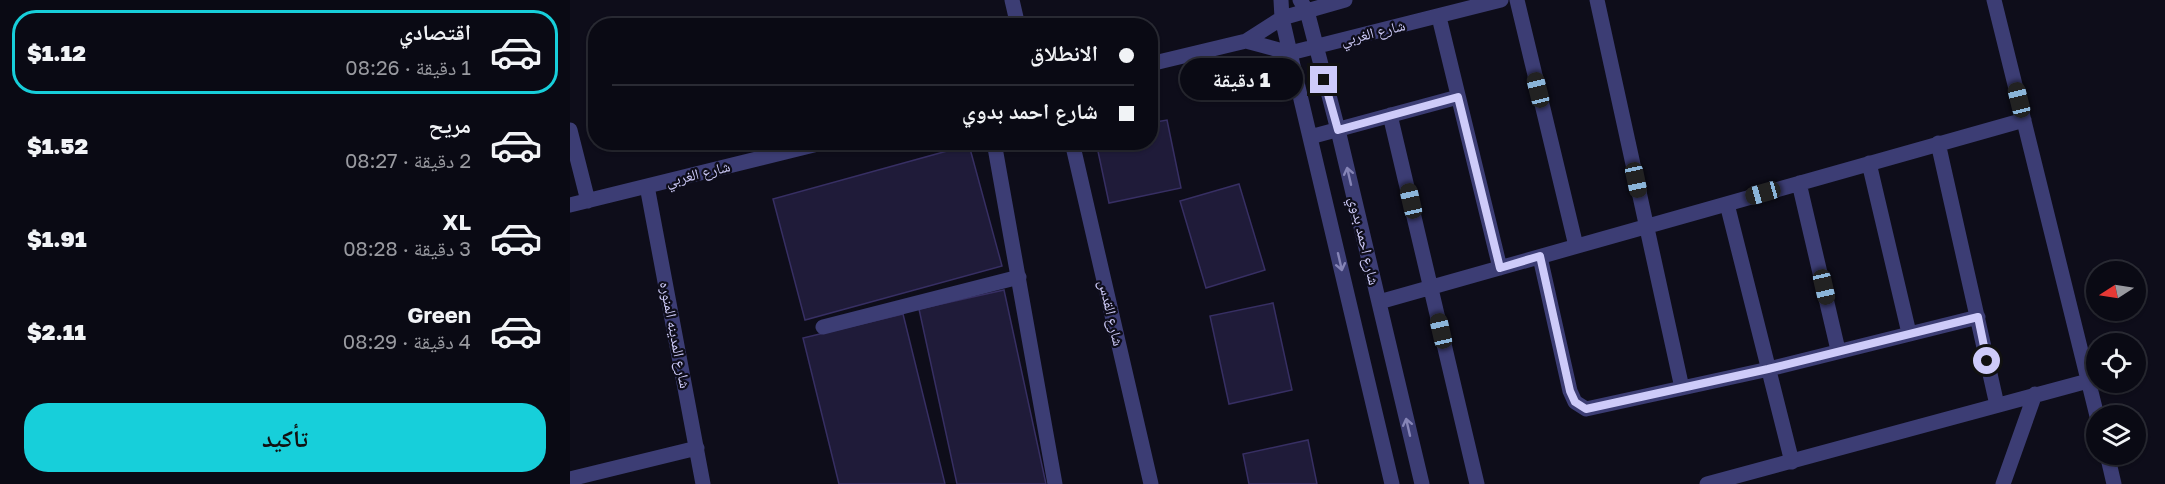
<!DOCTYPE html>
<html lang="ar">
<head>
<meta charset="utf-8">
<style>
	:root { --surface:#0a0a14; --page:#13131d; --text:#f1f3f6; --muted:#999aa0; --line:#2a2b34; --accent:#17cfda }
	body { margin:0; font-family:"Golos Text","Noto Naskh Arabic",sans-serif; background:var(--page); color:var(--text); direction:rtl; height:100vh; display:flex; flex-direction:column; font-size:22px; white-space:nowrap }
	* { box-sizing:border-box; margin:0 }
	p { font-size:20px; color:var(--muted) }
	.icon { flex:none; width:33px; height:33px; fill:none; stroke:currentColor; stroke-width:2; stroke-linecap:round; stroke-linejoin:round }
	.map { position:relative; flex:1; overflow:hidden; direction:ltr }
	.drawer { display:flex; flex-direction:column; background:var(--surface); width:570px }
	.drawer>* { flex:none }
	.hud { position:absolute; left:18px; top:18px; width:570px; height:132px; border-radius:24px; box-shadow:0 2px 4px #0004,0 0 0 2px var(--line); direction:rtl; display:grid; align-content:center; height:132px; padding:0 24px; background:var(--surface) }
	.needle { width:39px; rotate:258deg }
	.fabs { position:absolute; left:1516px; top:261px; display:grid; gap:12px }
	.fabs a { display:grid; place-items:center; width:60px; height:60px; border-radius:50%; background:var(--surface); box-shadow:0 2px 4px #0004,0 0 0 2px var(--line); font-size:30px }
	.end { position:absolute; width:27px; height:27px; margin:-14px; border:8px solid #cecbf9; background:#111; box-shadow:0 0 0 3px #111 }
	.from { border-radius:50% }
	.bubble { position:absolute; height:42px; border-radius:21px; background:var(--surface); box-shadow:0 2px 4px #0004,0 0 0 2px var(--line); font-size:20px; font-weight:800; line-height:42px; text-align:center; direction:rtl }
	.car { position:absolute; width:18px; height:36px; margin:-18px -9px; border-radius:8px; box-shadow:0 0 4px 2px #0007; background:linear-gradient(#222 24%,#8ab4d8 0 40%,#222 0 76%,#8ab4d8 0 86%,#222 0) }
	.hud b { display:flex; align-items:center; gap:21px; height:57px; font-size:22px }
	.hud b+b { border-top:2px solid var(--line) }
	.hud i { width:15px; height:15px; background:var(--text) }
	ul { padding:10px 0 0; list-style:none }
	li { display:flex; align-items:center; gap:18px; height:84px; margin:0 12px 9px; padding:0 12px; border:3px solid transparent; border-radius:24px }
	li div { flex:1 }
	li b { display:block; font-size:22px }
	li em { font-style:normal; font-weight:800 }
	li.current { border-color:var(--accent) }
	li>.icon { width:54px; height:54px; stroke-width:1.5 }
	.action { display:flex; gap:12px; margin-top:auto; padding:12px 24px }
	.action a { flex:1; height:69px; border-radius:24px; background:var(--accent); color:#111; font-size:24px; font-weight:800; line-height:69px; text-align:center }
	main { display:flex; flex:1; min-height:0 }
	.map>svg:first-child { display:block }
	.building { fill:#1f1b39; stroke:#372f63; stroke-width:1.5 }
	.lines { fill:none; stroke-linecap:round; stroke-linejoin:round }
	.minor { stroke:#3c3d74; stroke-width:15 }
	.oneway { stroke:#8584b6 }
	.route { stroke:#cecbf9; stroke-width:8 }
	.labels { text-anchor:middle; stroke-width:4.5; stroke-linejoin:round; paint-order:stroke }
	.street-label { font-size:15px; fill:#cecbf9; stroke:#0e0d1a }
</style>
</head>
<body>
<main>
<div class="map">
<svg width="1595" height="484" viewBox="0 0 1595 484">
	<rect width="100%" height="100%" fill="#0e0d1a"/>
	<path class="building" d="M597,120L611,188L539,203L526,142H580V123Z
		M399,145L432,266L235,320L203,199Z
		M669,184L695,270L636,288L610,201Z
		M434,290L476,484H387L349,309Z
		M703,303L722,390L659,404L640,316Z
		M333,314L375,484H269L233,338Z
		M738,440L747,484H679L673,454Z"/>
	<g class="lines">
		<path class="minor" d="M442,0L448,26
			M711,0L712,18L720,53L822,484
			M730,0L737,11L768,130L852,484
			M947,0L1006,246
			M1027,0L1112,388
			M1424,0L1527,416
			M869,17L930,268
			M676,41L720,53L931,0
			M580,64L676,41L712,18L775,0
			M820,115L907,484
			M0,130L18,201
			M740,137L888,97
			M424,142L485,484
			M502,142L581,484
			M1368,143L1427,405
			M1299,163L1339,333
			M1229,183L1268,350
			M77,186L133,484
			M1157,204L1222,462
			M0,205L256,142
			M970,257L1000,391L1005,402L1016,409L1199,369L1408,317
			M809,302L1454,120
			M253,327L449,277
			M1537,454L1544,484
			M0,479L127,448
			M1137,484L1518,381
			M1433,484L1465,394"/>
	</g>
	<defs><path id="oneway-shaft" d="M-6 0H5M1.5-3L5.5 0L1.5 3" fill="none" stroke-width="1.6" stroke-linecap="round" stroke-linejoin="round" transform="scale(1.5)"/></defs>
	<g class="oneway">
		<use href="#oneway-shaft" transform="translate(779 176) rotate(-103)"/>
		<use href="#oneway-shaft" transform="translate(770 262) rotate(77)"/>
		<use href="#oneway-shaft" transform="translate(838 427) rotate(-103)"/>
	</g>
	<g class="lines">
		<path class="route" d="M754,80L768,130L888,97L930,268L970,256L1000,391L1005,402L1016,409L1198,369L1408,317L1417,361"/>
	</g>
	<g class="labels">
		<g class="street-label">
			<text transform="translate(803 33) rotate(-14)" y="5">شارع الغربي</text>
			<text transform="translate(128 174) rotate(-14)" y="5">شارع الغربي</text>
			<text transform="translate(794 241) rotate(77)" y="5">شارع احمد بدوي</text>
			<text transform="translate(541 313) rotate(77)" y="5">شارع القدس</text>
			<text transform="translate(105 335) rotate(79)" y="5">شارع المدينه المنوره</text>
		</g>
	</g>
</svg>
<div class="fabs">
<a><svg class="needle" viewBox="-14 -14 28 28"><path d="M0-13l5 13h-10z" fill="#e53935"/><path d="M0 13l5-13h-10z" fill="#999aa0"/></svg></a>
<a><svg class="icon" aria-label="locate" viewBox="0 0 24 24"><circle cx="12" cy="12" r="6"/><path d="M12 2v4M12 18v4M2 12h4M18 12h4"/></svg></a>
<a><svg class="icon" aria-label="layers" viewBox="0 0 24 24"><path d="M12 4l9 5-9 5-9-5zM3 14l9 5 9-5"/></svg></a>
</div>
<i class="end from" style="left:1417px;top:361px"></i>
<i class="end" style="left:754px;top:80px"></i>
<div class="bubble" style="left:610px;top:58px;width:123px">1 دقيقة</div>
<i class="car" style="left:968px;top:90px;rotate:346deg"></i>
<i class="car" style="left:1449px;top:100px;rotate:346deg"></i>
<i class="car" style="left:1066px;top:180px;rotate:168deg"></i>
<i class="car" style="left:1193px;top:193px;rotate:254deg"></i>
<i class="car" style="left:841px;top:201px;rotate:347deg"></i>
<i class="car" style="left:1254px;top:287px;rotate:167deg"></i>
<i class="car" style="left:871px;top:331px;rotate:347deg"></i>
<div class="hud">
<b><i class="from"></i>الانطلاق</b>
<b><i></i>شارع احمد بدوي</b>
</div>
</div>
<section class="drawer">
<ul>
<li class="current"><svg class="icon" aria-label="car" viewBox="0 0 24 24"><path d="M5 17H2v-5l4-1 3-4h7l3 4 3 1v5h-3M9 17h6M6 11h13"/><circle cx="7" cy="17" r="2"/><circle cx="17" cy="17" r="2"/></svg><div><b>اقتصادي</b><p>1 دقيقة · 08:26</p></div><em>$1.12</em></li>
<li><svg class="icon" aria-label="car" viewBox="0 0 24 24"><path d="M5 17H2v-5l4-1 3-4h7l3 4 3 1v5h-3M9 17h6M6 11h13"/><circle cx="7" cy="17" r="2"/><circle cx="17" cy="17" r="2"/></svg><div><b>مريح</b><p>2 دقيقة · 08:27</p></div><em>$1.52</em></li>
<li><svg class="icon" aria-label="car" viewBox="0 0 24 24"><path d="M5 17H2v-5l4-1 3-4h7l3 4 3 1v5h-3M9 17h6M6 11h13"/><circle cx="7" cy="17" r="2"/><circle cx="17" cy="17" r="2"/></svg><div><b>XL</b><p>3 دقيقة · 08:28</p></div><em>$1.91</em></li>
<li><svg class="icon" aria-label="car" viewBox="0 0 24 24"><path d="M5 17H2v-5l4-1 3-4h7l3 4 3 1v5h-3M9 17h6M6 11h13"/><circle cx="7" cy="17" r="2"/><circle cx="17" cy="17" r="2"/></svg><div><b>Green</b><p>4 دقيقة · 08:29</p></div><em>$2.11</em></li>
</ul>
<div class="action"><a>تأكيد</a></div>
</section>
</main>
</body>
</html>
